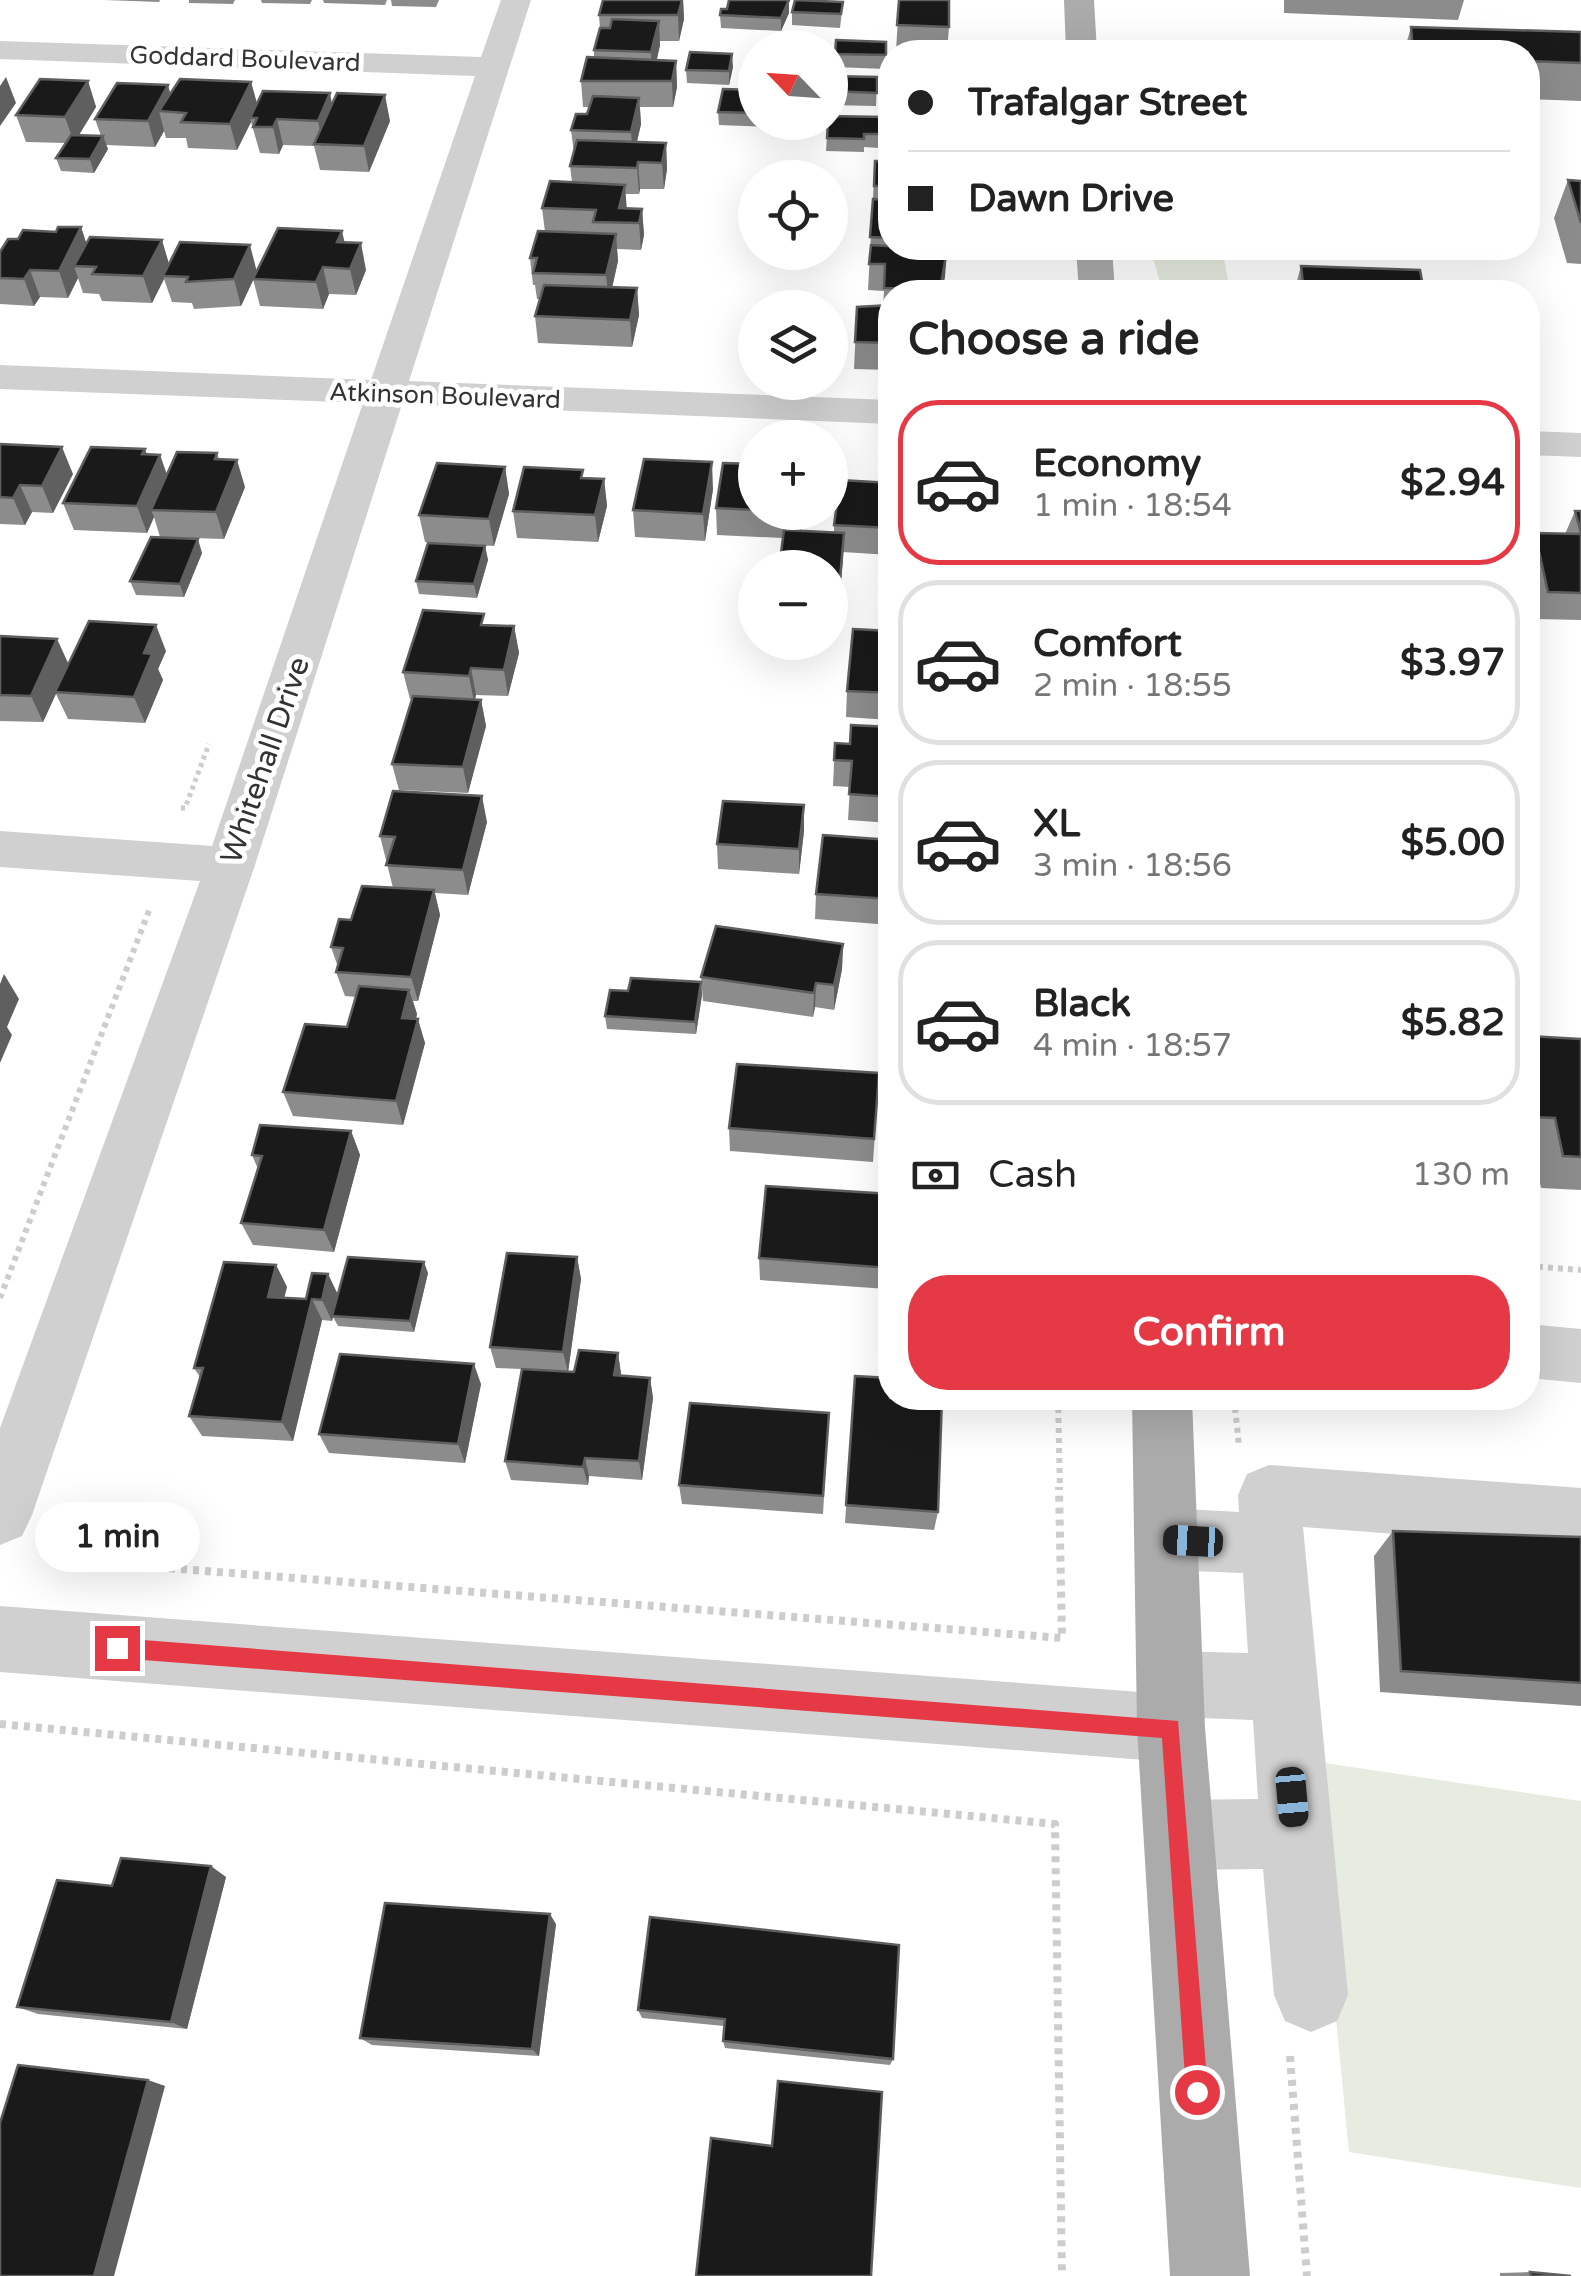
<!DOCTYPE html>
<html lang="en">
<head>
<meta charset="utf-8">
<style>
	:root { --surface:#fff; --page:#f6f6f6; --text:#222; --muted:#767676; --line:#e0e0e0; --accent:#e63946 }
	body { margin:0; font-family:"Varela Round",sans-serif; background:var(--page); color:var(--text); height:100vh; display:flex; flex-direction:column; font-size:38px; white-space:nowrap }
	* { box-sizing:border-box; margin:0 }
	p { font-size:32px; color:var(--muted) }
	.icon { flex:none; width:55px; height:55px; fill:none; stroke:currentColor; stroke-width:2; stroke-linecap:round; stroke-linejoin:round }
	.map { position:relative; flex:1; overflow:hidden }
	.details { position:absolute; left:878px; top:280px; width:662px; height:1130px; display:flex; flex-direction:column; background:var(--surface); border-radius:40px; box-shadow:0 10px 40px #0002 }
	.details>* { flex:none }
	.banner { position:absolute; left:878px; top:40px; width:662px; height:220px; border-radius:40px; box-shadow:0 10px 40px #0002; display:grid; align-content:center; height:220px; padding:0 30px; background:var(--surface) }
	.needle { width:65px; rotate:295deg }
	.fabs { position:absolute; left:738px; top:30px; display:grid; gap:20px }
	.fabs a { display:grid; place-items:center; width:110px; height:110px; border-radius:50%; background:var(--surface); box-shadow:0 10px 40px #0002; font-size:50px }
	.end { position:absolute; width:45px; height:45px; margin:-22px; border:12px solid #e63946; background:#fff; box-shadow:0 0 0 5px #fff }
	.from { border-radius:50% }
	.bubble { position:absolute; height:70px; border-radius:35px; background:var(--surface); box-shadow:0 10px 40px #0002; font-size:32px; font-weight:700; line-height:70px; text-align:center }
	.car { position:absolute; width:30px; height:60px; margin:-30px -15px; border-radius:12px; box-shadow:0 0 8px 2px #0007; background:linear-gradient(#222 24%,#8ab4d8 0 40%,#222 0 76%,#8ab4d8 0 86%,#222 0) }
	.banner b { display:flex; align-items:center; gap:35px; height:95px; font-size:38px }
	.banner b+b { border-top:2px solid var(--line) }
	.banner i { width:25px; height:25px; background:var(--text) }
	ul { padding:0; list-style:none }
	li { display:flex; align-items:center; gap:30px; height:165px; margin:0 20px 15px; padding:0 10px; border:5px solid var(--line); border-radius:40px }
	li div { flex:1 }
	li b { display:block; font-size:38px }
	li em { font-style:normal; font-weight:700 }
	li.current { border-color:var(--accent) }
	li>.icon { width:90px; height:90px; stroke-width:1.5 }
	h2 { padding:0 30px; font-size:45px; line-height:120px }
	.pay { display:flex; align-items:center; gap:25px; height:110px; padding:0 30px; font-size:38px }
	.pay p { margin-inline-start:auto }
	.primary-button { display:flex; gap:20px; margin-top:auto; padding:20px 30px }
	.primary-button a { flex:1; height:115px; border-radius:40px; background:var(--accent); color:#fff; font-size:40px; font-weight:700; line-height:115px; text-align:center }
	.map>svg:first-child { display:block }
	.green { fill:#e6ecdf }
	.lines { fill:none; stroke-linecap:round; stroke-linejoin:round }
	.path-far2 { stroke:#cdcdcd; stroke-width:5; stroke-dasharray:4 4; stroke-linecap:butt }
	.path-far1 { stroke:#cdcdcd; stroke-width:6; stroke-dasharray:5 5; stroke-linecap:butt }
	.path { stroke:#cdcdcd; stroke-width:8; stroke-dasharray:6 6; stroke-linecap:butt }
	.minor { fill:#d0d0d0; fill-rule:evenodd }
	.major { fill:#ababab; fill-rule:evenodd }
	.wall { fill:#8c8c8c }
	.shaded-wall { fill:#5f5f5f }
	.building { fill:#1a1a1a; stroke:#5f5f5f; stroke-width:2.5 }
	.route { fill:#e63946 }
	.labels { text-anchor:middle; stroke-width:10; stroke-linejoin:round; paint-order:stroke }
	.far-street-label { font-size:25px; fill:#333; stroke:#fff }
	.street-label { font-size:30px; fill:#333; stroke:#fff }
</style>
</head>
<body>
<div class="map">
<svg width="1581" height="2276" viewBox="0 0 1581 2276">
	<rect width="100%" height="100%" fill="#fff"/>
	<path class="green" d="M1150,248H1222L1230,292H1163Z
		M1311,1761L1581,1801V2188L1349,2152Z"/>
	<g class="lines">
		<path class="path-far2" d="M181,808H185L209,744"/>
		<path class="path-far1" d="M1528,1266L1581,1270
			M0,1298L150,908
			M1058,1398L1060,1490
			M1234,1398L1239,1446"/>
		<path class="path" d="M56,1545L52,1559L1062,1638L1059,1487
			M0,1724L1055,1824L1062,2276
			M1290,2056L1307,2276"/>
		<path class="minor" d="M501,0H531L409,381L890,400V424L402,404L255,865L32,1515L22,1536L0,1545V1428L200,881L0,867V831L212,846L363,403L0,389V365L371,380L475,76L0,59V41L481,57Z
			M1528,431L1581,433V457L1528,455Z
			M1528,1324L1581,1329V1383L1528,1378Z
			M1269,1465L1581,1488V1548L1303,1527L1348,1995L1337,2021L1311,2032L1285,2021L1274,1995L1263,1869L1179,1870L1154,1860L1144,1835L1154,1810L1179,1800L1258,1799L1253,1720L1201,1718L1205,1728L1195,1752L1171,1762L0,1672V1606L1140,1692L1137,1684L1146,1660L1170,1651L1248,1653L1243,1573L1166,1570L1143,1561L1134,1539L1143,1517L1166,1508L1239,1512L1238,1495L1247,1474Z"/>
		<path class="major" d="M1064,0H1094L1097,52H1066Z
			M1076,248H1112L1115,292H1079Z
			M1132,1398H1192L1205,1728L1250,2276H1170L1137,1728Z"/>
	</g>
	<path class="wall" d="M105,0H160L159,2Z
		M189,0H235L233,4L189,3Z
		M261,0H312L310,4L262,3Z
		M323,0H387L385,5L324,3Z
		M391,0H439L436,7L392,6Z
		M603,0H683L684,19L679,41H660L657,60L676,61L677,87L673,107H640L641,124L637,142L666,143L667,169L664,189H640L639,194H625L626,208L642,209L644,235L641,250L617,249L618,261L612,287L637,288L639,315L632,347L538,343L535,316L540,299H537L535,285H533L530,258L545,232L542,208L572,182L570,166L574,153L571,130L587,114L589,107H583L581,81L594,57V50L600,28L599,15Z
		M899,0L949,27L947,52H899L900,51H896Z
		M1284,0H1464L1458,20L1284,13Z
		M843,2L840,28L792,25V12Z
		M789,13L781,31L721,28L720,15Z
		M1411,27L1581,32V101L1528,99V52H1404Z
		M836,40L886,42L885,69L835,67Z
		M733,67L729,85L687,83L686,70Z
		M830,76L877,77L876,106L830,105Z
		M883,78H890V130L881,129Z
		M88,81L96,107L79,135L101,136L95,119L168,85L170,94L251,82L257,103L332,104L390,121L369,172L320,170L314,146L283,145L279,154L260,153L251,122L237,150L188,148L186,138H166L164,131L155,147L106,145L108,149L94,173L61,171L56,158L65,143L26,142L16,115Z
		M755,90V122H772L771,127L719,125L718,112Z
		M881,117L879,148L864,147V152L826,151L828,122Z
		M875,161H890V248H941L940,250H947L942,292H890V370L854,369L857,307L883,306L884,291L868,290Z
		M1568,180L1581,181V264L1567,263L1554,218Z
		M830,203H842L840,233L830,232Z
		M81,227L86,244L169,263L257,272L345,243L366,270L356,295L329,294L323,309L260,306L253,279L241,306L194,309L192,303L172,302L164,279L152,303L102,301L99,294L83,293L78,278L68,298L40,297L34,306L0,304V252L18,239Z
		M1301,266L1424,292H1294Z
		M0,444L73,474L53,513L32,512L25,525L0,524Z
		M217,453L219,459L245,487L224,539L160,537L154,517L147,533L74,530L63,503L147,454L160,455L167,474Z
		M755,464V512H804L801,531L834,533V525L890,483V555L843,552L838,616L830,615V568L783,538L717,535L716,508Z
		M505,467L509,494L494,546L425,542L419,515Z
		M584,478L604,479L607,506L598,542L517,538L513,511Z
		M713,489L705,541L635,537L633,510Z
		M1575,511H1581V620L1536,619L1528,578V551L1535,533L1565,534Z
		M485,546L488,560L477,598L419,594L416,581Z
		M202,553L184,597L136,595L130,581Z
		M487,625L514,626L519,653L508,696L476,695L475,700H481L486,726L468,793L399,790L392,764L412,699H410L403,672Z
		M890,631V720L846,717L847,691Z
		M0,636L57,639L68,665L166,651L158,669L163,680L145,723L68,719L56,694L43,722L0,721Z
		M890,727V823L848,820L850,787L833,786L835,743L850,744Z
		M487,822L468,895L435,893L440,915L418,1001H413L417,1014L416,1019L425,1043L403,1125L293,1116L283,1092L347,1027L356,997L345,996L336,972L338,967L331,947L351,920L393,888L380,836Z
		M804,831L799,874L718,869L717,844Z
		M890,840V925L815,919L816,894Z
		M843,944L842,969L834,1010L815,1007L813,1017L703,1001L701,977Z
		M701,982L702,995L696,1034L607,1029L605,1016L628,991Z
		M1528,1036L1581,1039V1190L1541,1188L1534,1151H1528Z
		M879,1073L873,1162L730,1151L729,1128Z
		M351,1131L360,1155L334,1252L253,1245L241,1223L258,1169L252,1155Z
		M890,1255L887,1289L760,1280L759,1258Z
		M577,1257L581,1279L568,1372H574L618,1353L621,1376L650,1378L653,1398L642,1480L589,1476L588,1485L511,1480L505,1461L522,1369L496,1368L490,1347Z
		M276,1265L287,1287L284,1298L306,1299L328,1274L338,1295L428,1273L414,1332L338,1326L333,1317L332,1321L322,1320L293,1441L202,1436L189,1416L200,1377L194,1368Z
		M855,1376L938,1512L934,1530L845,1523Z
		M481,1384L465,1463L329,1453L319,1434Z
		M829,1413L823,1514L682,1504L679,1485Z
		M1393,1531L1581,1537V1706L1380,1692L1374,1556Z
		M226,1877L187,2029L38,2014L17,2007Z
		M650,1917L893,2059L890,2065L725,2048L723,2041L724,2026L642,2018L638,2010Z
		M556,1924L539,2056L372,2045L360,2038Z
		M1530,2272L1571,2276H1500V2273Z"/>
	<path class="shaded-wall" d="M682,0H683L684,19L679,41L678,15Z
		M789,0V13L781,31V18Z
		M659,21L660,46L652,78L651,52Z
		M732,54L733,67L729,85V71Z
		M676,61L677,87L673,107L672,81Z
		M6,77L16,103L0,126V86Z
		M88,81L96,107L74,143L65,117Z
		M251,82L258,108L250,118L251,122L237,150L230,124Z
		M168,85L175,111H159L164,131L155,147L148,121Z
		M330,93L335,119L323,147L318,121Z
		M385,95L390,121L369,172L364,146Z
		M639,98L641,124L633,158L631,132Z
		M277,119L283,145L279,154L273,127Z
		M103,136L108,149L94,173L90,159Z
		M666,143L667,169L664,189L662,163Z
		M638,162L640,189L639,194L637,168Z
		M625,185L627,211L619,208Z
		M642,209L644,235L641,250L639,223Z
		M81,227L90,254L74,266L78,278L68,298L59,271Z
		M342,231L348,257L337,242Z
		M616,234L618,261L609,302L606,275Z
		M162,240L170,267L163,276L164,279L152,303L143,276Z
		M361,243L366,270L356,295L350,269Z
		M250,245L257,272L241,306L234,279Z
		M947,250L945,277L942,292H940Z
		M323,267L329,294L323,309L316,282Z
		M30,270L40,297L34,306L24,279Z
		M637,288L639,315L632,347L630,320Z
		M62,447L73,474L53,513L42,486Z
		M145,449L153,472L160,455L169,482L151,510L154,517L147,533L137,506L142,454Z
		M237,460L245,487L224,539L216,512Z
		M712,462L713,489L705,541L703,514Z
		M505,467L509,494L494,546L489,519Z
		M604,479L607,506L598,542L595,515Z
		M20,485L32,512L25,525L13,498Z
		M801,512H804L800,539Z
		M844,533L843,560L838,616L839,589Z
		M198,539L202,553L184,597L180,584Z
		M485,546L488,560L477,598L474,584Z
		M156,625L166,651L158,669L163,680L145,723L134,697L144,653Z
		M514,626L519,653L508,696L504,670Z
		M57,639L69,665L43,722L31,696Z
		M471,668L476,695L474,702L469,676Z
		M481,700L486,726L468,793L463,767Z
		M482,796L487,822L468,895L463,870Z
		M804,805V831L799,874V849Z
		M434,890L440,915L418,1001L411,977Z
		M843,944L842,969L834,1010V985Z
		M4,974L19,999L7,1027L12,1035L0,1063V984Z
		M701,982L702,995L696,1034L695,1022Z
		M816,983L815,1007L813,1017L814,993Z
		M409,990L417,1014L410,1042L402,1018Z
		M418,1019L425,1043L403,1125L396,1101Z
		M351,1131L360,1155L334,1252L324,1230Z
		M577,1257L581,1279L568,1372L563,1352Z
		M424,1262L428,1273L414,1332L410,1321Z
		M276,1265L287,1287L279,1318L268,1297Z
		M328,1274L338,1295L332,1321L322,1300Z
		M312,1299L322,1320L293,1441L282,1422Z
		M618,1353L621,1373L618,1395L614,1375Z
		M474,1364L481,1384L465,1463L458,1444Z
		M650,1378L653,1398L642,1480L639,1461Z
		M585,1458L589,1476L588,1485L583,1467Z
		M211,1866L226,1877L187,2029L171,2022Z
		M550,1914L556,1924L539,2056L532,2049Z
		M148,2080L165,2086L114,2276H94Z"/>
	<path class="building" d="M603,0H682L678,15H599Z
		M729,0H789L781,18L720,15L721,9H727Z
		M795,0L843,2L841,14L792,12Z
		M899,0H949V27L897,25Z
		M612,19L659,21L651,52L594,50L600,28H610Z
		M1411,27L1581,32V63L1528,61V52H1413Z
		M836,40L886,42V55L835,54Z
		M900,46L945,47V52H899Z
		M690,52L732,54L729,71L686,70Z
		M587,57L676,61L672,81H581Z
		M830,76L877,77V93L830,91Z
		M883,78H890V103H882Z
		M40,79L88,81L65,117L16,115Z
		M180,79L251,82L230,124L181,122L186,113L159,111Z
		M117,83L168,85L148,121L95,119Z
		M723,89L755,90V113L718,112Z
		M263,91L330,93L318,121L277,119L273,127H253L257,118H250Z
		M337,93L385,95L364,146L314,144Z
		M593,96L639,98L631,132L571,130L576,114H587Z
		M830,116L881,117L880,134H864V139L827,138L828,122H830Z
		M71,135L103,136L90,159L56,158Z
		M577,140L666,143L662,163L638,162L637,168L570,166Z
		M875,161H890V186H874Z
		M1568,180L1581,181V223Z
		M550,181L625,185L619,208L642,209L639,223L593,222L596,210L542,208Z
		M873,199L890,200V238L870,237Z
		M830,203H842L840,219H830Z
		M58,227H81L59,271L30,270L24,279L0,278V252L8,239H18L23,230L56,232Z
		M278,228L342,231L337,242L361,243L350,269L323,267L316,282L253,279Z
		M538,231L616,234L606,275L533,273L537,258H530Z
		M90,237L162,240L143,276L92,274L96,267L74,266Z
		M180,242L250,245L234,279L186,282L188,277L163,276Z
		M871,245L947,250L940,290L884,288L885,264H869Z
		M1301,266L1420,270L1424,292H1304Z
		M544,285L637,288L630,320L535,316Z
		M890,305V343L855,342L857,307Z
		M0,444L62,447L42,486L20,485L13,498L0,497Z
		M91,447L145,449L142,454L160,455L137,506L63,503Z
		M177,452L217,453L215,459L237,460L216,512L151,510Z
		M644,459L712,462L703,514L633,510Z
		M437,463L505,467L489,519L419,515Z
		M723,463L755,464V510L716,508Z
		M524,467L583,470L581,478L604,479L595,515L513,511Z
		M840,480L890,483V528L834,525Z
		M1575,511H1581V533Z
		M784,530L844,533L839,589H830V568H779Z
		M1535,533L1581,534V593L1548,592Z
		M151,537L198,539L180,584L130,581Z
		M428,543L485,546L474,584L416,581Z
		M423,610L484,614L481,625L514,626L504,670L471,668L469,676L403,672Z
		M89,621L156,625L144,653L152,654L134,697L55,692Z
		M853,629L890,631V693L847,691Z
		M0,636L57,639L31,696L0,695Z
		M413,696L481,700L463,767L392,764Z
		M851,725L890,727V797L849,794L852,761L834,760L835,743L850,744Z
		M393,791L482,796L463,870L386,865L395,837L380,836Z
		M723,801L804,805L799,849L717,844Z
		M823,835L890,840V899L816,894Z
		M362,886L434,890L411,977L336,972L343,948L331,947L339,919L351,920Z
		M716,926L843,944L834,985L816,983L814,993L701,977Z
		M631,978L701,982L695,1022L605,1016L610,990L628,991Z
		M359,986L409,990L402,1018L418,1019L396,1101L283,1092L305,1024L347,1027Z
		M1528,1036L1581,1039V1157L1563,1156L1555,1118L1528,1117Z
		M737,1064L879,1073L874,1139L729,1128Z
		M260,1125L351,1131L324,1230L241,1223L262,1156L252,1155Z
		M766,1186L890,1194L889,1268L759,1258Z
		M507,1253L577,1257L563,1352L490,1347Z
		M348,1257L424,1262L410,1321L332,1316Z
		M224,1262L276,1265L268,1297L306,1299L312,1273L328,1274L322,1300L312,1299L282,1422L189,1416L203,1368H194Z
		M579,1350L618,1353L614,1375L650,1378L639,1461L585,1458L583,1467L505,1461L522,1369L574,1372Z
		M340,1354L474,1364L458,1444L319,1434Z
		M855,1376L890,1378V1398H942L938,1512L846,1505Z
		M690,1403L829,1413L823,1496L679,1485Z
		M1393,1531L1581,1537V1683L1401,1671Z
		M121,1858L211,1866L171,2022L17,2007L57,1880L112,1886Z
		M385,1903L550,1914L532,2049L360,2038Z
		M650,1917L899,1945L893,2059L723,2041L725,2019L638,2010Z
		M18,2065L148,2080L94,2276H0V2123Z
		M778,2081L882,2092L871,2276H696L711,2138L772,2146Z
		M1530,2272L1571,2276H1531Z"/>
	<path class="route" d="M117,1638L1178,1721L1208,2092L1205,2100L1197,2103L1189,2100L1186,2092L1162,1738L117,1658L107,1648Z"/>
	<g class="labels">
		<g class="far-street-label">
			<text transform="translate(245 58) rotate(2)" y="9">Goddard Boulevard</text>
			<text transform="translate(445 395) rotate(2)" y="9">Atkinson Boulevard</text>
		</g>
		<g class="street-label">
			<text transform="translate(265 760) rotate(-71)" y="10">Whitehall Drive</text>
		</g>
	</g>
</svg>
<div class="fabs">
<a><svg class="needle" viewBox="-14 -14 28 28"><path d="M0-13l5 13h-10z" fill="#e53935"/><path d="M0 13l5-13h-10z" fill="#767676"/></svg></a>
<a><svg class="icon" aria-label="locate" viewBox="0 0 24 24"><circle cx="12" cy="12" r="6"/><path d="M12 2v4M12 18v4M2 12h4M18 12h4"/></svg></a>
<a><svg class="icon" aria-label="layers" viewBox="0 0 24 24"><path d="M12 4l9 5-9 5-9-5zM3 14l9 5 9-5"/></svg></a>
<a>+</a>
<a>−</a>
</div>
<i class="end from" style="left:1197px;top:2092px"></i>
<i class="end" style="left:117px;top:1648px"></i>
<div class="bubble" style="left:35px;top:1502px;width:165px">1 min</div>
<i class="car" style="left:1193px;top:1541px;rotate:273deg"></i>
<i class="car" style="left:1292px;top:1797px;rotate:175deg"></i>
<div class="banner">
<b><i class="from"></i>Trafalgar Street</b>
<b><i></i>Dawn Drive</b>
</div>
<section class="details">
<h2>Choose a ride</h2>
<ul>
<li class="current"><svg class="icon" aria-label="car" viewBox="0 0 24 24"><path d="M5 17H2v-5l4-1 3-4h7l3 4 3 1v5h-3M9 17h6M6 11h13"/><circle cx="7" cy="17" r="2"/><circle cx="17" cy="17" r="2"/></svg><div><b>Economy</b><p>1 min · 18:54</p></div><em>$2.94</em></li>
<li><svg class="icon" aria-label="car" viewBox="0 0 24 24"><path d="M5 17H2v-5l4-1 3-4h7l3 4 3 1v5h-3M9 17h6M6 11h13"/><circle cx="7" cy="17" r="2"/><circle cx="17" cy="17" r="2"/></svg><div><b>Comfort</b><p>2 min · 18:55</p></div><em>$3.97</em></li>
<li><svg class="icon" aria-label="car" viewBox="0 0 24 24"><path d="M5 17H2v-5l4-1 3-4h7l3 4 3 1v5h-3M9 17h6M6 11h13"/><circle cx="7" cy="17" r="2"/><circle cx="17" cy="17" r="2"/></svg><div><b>XL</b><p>3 min · 18:56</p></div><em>$5.00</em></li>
<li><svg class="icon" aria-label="car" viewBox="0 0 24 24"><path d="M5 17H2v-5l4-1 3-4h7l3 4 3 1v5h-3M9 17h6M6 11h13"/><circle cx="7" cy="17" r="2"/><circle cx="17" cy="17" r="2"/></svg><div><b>Black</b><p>4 min · 18:57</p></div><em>$5.82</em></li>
</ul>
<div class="pay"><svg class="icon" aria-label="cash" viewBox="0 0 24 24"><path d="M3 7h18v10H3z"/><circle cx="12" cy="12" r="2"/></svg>Cash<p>130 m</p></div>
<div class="primary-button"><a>Confirm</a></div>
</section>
</div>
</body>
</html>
